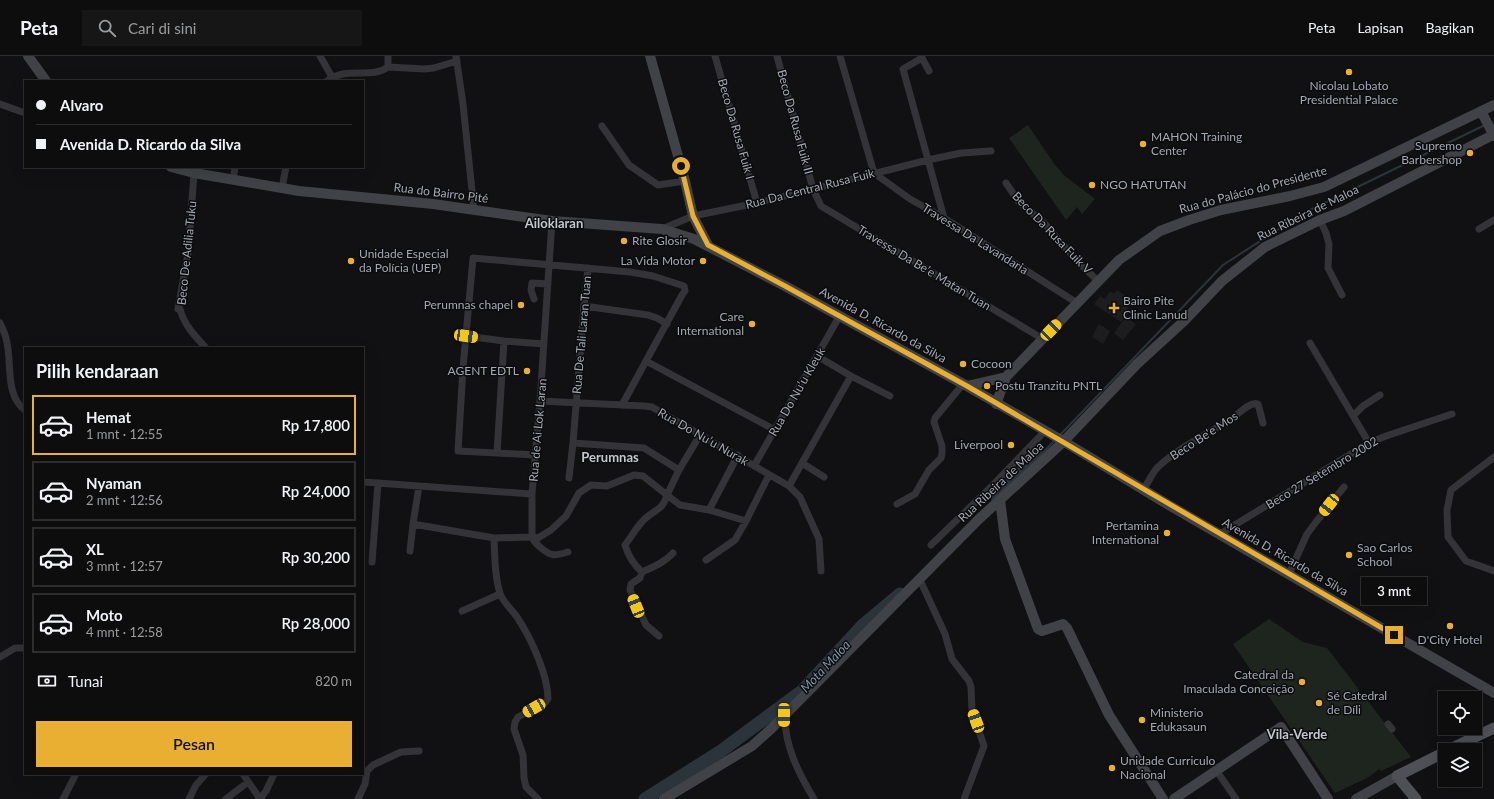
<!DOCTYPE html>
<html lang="id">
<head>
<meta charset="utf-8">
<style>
	:root { --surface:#0d0d0e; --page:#161617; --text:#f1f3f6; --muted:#9a9c9e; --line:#2d2d2e; --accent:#e9af33 }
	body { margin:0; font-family:Lato,sans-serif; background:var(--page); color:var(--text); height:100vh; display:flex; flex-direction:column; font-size:15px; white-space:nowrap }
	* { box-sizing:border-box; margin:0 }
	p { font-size:13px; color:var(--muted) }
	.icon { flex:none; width:22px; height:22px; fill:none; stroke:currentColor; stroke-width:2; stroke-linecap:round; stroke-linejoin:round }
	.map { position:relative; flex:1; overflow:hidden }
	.side { position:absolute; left:24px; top:291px; width:340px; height:428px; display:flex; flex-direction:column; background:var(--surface); border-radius:0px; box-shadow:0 4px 16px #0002,0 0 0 1px var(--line) }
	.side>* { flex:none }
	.guide { position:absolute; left:24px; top:24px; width:340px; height:88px; border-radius:0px; box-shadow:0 4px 16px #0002,0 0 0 1px var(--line); display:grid; align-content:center; height:88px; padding:0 12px; background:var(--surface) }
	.buttons { position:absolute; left:1438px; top:635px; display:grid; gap:8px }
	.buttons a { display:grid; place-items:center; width:44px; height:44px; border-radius:0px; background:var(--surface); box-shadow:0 4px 16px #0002,0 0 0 1px var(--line); font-size:20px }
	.end { position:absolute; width:18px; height:18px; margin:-9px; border:5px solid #e9af33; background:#111; box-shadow:0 0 0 2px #111 }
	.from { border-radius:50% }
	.bubble { position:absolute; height:28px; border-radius:0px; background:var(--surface); box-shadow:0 4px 16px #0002,0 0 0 1px var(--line); font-size:13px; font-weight:600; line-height:28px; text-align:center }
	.car { position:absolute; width:12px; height:24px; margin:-12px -6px; border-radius:5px; box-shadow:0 0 3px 1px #0007; background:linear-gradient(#f5c518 24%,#345 0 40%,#f5c518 0 76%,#345 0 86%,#f5c518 0) }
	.guide b { display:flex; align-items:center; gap:14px; height:38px; font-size:15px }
	.guide b+b { border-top:1px solid var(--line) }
	.guide i { width:10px; height:10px; background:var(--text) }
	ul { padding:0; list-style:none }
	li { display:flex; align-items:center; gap:12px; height:60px; margin:0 8px 6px; padding:0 4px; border:2px solid var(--line); border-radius:0px }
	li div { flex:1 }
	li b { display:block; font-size:15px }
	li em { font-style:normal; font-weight:600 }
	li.on { border-color:var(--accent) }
	li>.icon { width:36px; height:36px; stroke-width:1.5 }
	h2 { padding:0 12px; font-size:18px; line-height:48px }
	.pay { display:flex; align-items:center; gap:10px; height:44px; padding:0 12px; font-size:15px }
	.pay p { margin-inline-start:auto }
	.cta { display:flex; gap:8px; margin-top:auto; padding:8px 12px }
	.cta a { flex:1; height:46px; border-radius:0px; background:var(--accent); color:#111; font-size:16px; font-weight:600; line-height:46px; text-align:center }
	header { display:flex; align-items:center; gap:24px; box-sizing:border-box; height:56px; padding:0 20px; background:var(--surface); border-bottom:1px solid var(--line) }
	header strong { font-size:19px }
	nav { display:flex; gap:22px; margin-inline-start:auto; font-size:14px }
	.search { width:280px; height:36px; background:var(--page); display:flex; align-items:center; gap:10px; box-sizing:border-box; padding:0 14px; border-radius:0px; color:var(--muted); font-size:15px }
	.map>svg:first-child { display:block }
	.built { fill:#1d1d20 }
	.green { fill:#1e251f }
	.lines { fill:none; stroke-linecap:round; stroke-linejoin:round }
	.stream { stroke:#2b343b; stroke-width:2 }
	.river { stroke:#2b343b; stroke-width:13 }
	.street { stroke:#333338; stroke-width:7 }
	.secondary { stroke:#414247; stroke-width:10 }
	.primary { stroke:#4f5056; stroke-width:11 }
	.route { stroke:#e9af33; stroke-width:5 }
	.poi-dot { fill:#e9af33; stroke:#0c0c0e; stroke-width:1.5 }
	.labels { text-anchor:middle; stroke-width:3; stroke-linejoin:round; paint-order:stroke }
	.poi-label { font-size:12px; fill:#a3a8b3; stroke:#0c0c0e; text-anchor:start }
	.street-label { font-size:12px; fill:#a3a8b3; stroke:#0c0c0e }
	.neighbourhood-label { font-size:13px; font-weight:bold; fill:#c4c7cf; stroke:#0c0c0e }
	.water-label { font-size:13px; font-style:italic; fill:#7b95ad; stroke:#0c0c0e }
</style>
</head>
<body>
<header>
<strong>Peta</strong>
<div class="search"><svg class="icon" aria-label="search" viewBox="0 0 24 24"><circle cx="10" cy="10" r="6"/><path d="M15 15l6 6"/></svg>Cari di sini</div>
<nav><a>Peta</a><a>Lapisan</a><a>Bagikan</a></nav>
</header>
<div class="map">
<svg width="1494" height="743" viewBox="0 0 1494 743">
	<rect width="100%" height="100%" fill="#111113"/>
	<path class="built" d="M1117,234L1128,241L1124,247L1129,250L1126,255L1129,256L1121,266L1094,248L1100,240L1105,243L1110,235L1114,238Z
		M1126,261L1136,268L1123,284L1114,277Z
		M1099,268L1110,275L1103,288L1092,281Z"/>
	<path class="green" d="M1028,69L1055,109L1065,120L1095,143L1082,158L1077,151L1066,164L1009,82Z
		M1269,563L1303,586L1327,592L1411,701L1381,715L1379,713L1369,721L1335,737L1233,588Z"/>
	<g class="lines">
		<path class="stream" d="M1059,380L1223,209L1304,157L1485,69
			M1027,413L1055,384
			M651,743L772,665"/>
		<path class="river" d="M997,441L1038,400
			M645,743L721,695L802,635L863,569L900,538"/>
		<path class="street" d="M320,0L332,21
			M456,0L463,48L474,154
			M715,0L757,147
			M777,0L813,133L821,150L1043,283
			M840,0L874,117L910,143L944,162L1077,247
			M921,0L922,2L903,13L944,162
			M922,2L929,15
			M388,11L424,13L434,12L457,5
			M327,25C348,9 371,24 388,11V0
			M0,48L25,57
			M602,70L629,109L658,129L685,125
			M194,117L188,198L178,253H180C184,269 195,280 206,292
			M233,124L235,111
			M1006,127L1019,146L1045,168L1078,206L1098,225
			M282,132L286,111
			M1320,164L1326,177L1329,188L1328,212L1342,239
			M662,173L693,160L757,147L928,104L961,97L991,95
			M1479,173L1494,164
			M588,212L584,250L573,387L644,392L679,414L700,379
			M534,243L531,234L532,227L548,228
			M584,250L648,259L657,262L667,268
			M0,267C3,273 6,280 7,287C12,309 5,339 25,354
			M466,280L504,285L544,288
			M1310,287L1369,387
			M817,300L851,320L890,340
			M646,305L775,374
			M540,345L644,350L652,351L789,430L800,441L819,483L821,515
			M1353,360L1363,350L1380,339
			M497,397L504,285
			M536,399L458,395L463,312L473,202L630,216L653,220L684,230L685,235L682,239L622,349
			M1494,401L1451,434L1447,454L1448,481L1466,505L1494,515
			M802,407L824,421
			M754,410L839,261
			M679,414L667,439L680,449L709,454L746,465L769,419
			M569,422L573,387
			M363,426L532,438
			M419,430L413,468L494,482L532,481V438L540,345L552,165
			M789,430L851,320
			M1143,434C1148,427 1152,417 1158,411C1177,393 1208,377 1230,364C1238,359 1249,345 1258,348L1263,367
			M897,448L915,438L929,414L941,402L942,398V390L934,366L935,362L963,328
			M709,454L738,399
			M1220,478L1369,387L1386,380L1452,358
			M532,481L538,482L551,474L566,460L579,437L591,429L607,430L634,419L643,420L667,439C663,453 657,453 647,461C638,468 632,480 625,489C628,499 634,509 642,516C654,511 665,506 673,497
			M532,481C534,486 536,488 540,491C551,501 555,500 568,496
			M494,482C495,499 494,519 500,537C502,545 512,554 517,561C531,582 548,619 548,643L545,647L518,661L515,666L514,673L523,699L524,722L526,731L538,743
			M931,489L993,429L1044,376
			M410,495L413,468
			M706,504L735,484L746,465
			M372,506L378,427
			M642,516L640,522L631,528L630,534L646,569L659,580
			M1289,518L1307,478L1316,466L1344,431
			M920,524L945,578L952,603L969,625L971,631L972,654L984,690L964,743
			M462,555L500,538
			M0,601L15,592H25
			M785,659C784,689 799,718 814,743
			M1388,668L1392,673
			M1216,714L1236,743
			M243,718L260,743
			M63,743L76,718
			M189,743L196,729L206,718
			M226,743L248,726
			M260,743L266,735L274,718
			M358,743L365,728L367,715L373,709L401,696L419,695"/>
		<path class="secondary" d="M28,0L46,25
			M650,0L685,125L693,160L708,189
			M1481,55L1494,80
			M171,111L194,117L299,135L433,148L552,165L662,173L694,183L785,230L967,330L1063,385L1167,448L1494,637
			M967,330L1006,321L1119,204L1160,175L1189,164L1221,154L1290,140L1324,131L1494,49
			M996,348L1006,321
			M1000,444L1005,483L1038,573L1042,575L1063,568L1067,572L1109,659L1163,743
			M664,743L752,690L771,673L979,463L1062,387L1137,308L1184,265L1222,225L1265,191L1320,164L1344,155L1493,79
			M1174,743L1281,671L1328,743
			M1356,743L1397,720"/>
		<path class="primary" d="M1448,694L1494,672
			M1416,743L1397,720L1445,696"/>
	</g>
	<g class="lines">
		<path class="route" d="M681,110L693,160L708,189L785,230L967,330L1394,579"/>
	</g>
	<g class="poi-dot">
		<circle cx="1349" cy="16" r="4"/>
		<circle cx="1143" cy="88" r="4"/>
		<circle cx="1470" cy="97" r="4"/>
		<circle cx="1092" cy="129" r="4"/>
		<circle cx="624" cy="185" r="4"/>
		<circle cx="351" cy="205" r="4"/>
		<circle cx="703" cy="205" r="4"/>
		<circle cx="521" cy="249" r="4"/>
		<path d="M1112 246h4v4h4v4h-4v4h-4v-4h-4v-4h4z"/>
		<circle cx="752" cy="268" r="4"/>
		<circle cx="963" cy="308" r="4"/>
		<circle cx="527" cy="315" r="4"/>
		<circle cx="987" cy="330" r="4"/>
		<circle cx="1011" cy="389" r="4"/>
		<circle cx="1167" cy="477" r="4"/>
		<circle cx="1349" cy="499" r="4"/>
		<circle cx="1450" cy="570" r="4"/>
		<circle cx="1302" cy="626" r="4"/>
		<circle cx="1319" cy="647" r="4"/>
		<circle cx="1142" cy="664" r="4"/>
		<circle cx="1112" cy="712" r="4"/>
	</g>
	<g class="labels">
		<g class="poi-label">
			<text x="1349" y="34" text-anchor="middle">Nicolau Lobato<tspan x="1349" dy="14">Presidential Palace</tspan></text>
			<text x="1151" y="85">MAHON Training<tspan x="1151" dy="14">Center</tspan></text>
			<text x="1462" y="94" text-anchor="end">Supremo<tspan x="1462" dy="14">Barbershop</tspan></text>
			<text x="1100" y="133">NGO HATUTAN</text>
			<text x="632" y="189">Rite Glosir</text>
			<text x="359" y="202">Unidade Especial<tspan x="359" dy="14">da Polícia (UEP)</tspan></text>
			<text x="695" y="209" text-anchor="end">La Vida Motor</text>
			<text x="1123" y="249">Bairo Pite<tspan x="1123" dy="14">Clinic Lanud</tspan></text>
			<text x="513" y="253" text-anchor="end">Perumnas chapel</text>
			<text x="744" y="265" text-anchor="end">Care<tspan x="744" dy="14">International</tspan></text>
			<text x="971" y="312">Cocoon</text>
			<text x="519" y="319" text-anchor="end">AGENT EDTL</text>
			<text x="995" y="334">Postu Tranzitu PNTL</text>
			<text x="1003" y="393" text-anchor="end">Liverpool</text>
			<text x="1159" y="474" text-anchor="end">Pertamina<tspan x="1159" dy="14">International</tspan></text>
			<text x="1357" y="496">Sao Carlos<tspan x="1357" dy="14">School</tspan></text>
			<text x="1450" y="588" text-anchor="middle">D'City Hotel</text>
			<text x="1294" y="623" text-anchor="end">Catedral da<tspan x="1294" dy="14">Imaculada Conceição</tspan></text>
			<text x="1327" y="644">Sé Catedral<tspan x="1327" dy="14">de Díli</tspan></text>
			<text x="1150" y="661">Ministerio<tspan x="1150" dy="14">Edukasaun</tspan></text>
			<text x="1120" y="709">Unidade Curriculo<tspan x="1120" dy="14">Nacional</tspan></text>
		</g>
		<g class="street-label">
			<text transform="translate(795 66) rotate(75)" y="4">Beco Da Rusa Fuik II</text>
			<text transform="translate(736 73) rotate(74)" y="4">Beco Da Rusa Fuik I</text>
			<text transform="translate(810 133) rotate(-14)" y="4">Rua Da Central Rusa Fuik</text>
			<text transform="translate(1253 134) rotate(-15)" y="4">Rua do Palácio do Presidente</text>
			<text transform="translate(441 137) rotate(7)" y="4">Rua do Bairro Pité</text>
			<text transform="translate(1308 157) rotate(-26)" y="4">Rua Ribeira de Maloa</text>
			<text transform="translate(1052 177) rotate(46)" y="4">Beco Da Rusa Fuik V</text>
			<text transform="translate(975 183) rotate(32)" y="4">Travessa Da Lavandaria</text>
			<text transform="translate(187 197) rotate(-84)" y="4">Beco De Adilia Tuku</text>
			<text transform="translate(924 212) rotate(31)" y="4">Travessa Da Be’e Matan Tuan</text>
			<text transform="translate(883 269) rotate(29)" y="4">Avenida D. Ricardo da Silva</text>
			<text transform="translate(582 279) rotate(-85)" y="4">Rua De Tali Laran Tuan</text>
			<text transform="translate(797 336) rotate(-60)" y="4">Rua Do Nu’u Kleuk</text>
			<text transform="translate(538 374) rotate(-85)" y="4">Rua de Ai Lok Laran</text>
			<text transform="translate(1204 380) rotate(-33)" y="4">Beco Be'e Mos</text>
			<text transform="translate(703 381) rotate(30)" y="4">Rua Do Nu’u Nurak</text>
			<text transform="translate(1322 417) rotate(-31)" y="4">Beco 27 Setembro 2002</text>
			<text transform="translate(1001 426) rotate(-43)" y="4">Rua Ribeira de Maloa</text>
			<text transform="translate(1285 501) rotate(30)" y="4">Avenida D. Ricardo da Silva</text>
		</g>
		<g class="neighbourhood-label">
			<text x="554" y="172">Ailoklaran</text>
			<text x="610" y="406">Perumnas</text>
			<text x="1297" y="683">Vila-Verde</text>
		</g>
		<g class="water-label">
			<text transform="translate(825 610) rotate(-47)" y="5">Mota Maloa</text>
		</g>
	</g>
</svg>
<div class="buttons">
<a><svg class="icon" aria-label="locate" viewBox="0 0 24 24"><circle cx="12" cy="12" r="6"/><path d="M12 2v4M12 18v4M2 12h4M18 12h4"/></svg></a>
<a><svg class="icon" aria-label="layers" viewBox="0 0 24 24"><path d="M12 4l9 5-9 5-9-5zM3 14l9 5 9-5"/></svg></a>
</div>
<i class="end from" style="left:681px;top:110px"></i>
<i class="end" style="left:1394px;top:579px"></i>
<div class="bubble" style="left:1361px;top:521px;width:66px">3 mnt</div>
<i class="car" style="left:1051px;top:274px;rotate:44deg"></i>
<i class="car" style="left:466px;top:280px;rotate:98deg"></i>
<i class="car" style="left:1329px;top:449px;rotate:218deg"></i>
<i class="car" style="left:636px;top:550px;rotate:338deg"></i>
<i class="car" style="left:534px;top:652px;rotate:240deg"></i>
<i class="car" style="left:784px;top:659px;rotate:180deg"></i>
<i class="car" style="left:976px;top:665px;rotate:340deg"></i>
<div class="guide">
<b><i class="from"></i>Alvaro</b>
<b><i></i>Avenida D. Ricardo da Silva</b>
</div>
<section class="side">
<h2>Pilih kendaraan</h2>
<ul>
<li class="on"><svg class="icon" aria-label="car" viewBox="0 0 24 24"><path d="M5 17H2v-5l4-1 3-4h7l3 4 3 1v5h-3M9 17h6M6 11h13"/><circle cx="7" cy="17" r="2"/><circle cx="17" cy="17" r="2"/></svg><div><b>Hemat</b><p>1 mnt · 12:55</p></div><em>Rp 17,800</em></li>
<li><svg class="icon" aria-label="car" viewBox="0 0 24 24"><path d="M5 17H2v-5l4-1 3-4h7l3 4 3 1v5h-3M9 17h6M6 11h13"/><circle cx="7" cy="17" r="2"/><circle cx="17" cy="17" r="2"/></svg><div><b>Nyaman</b><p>2 mnt · 12:56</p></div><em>Rp 24,000</em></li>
<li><svg class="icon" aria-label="car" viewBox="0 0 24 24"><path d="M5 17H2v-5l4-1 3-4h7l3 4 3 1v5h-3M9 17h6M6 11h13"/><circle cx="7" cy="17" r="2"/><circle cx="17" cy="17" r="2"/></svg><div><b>XL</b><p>3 mnt · 12:57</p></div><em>Rp 30,200</em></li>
<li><svg class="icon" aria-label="car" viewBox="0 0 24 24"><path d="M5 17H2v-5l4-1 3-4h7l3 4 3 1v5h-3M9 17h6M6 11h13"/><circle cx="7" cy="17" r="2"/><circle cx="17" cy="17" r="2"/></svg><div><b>Moto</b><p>4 mnt · 12:58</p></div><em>Rp 28,000</em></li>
</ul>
<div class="pay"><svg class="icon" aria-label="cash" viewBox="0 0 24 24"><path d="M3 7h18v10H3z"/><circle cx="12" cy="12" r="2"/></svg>Tunai<p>820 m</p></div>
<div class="cta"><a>Pesan</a></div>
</section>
</div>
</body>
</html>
